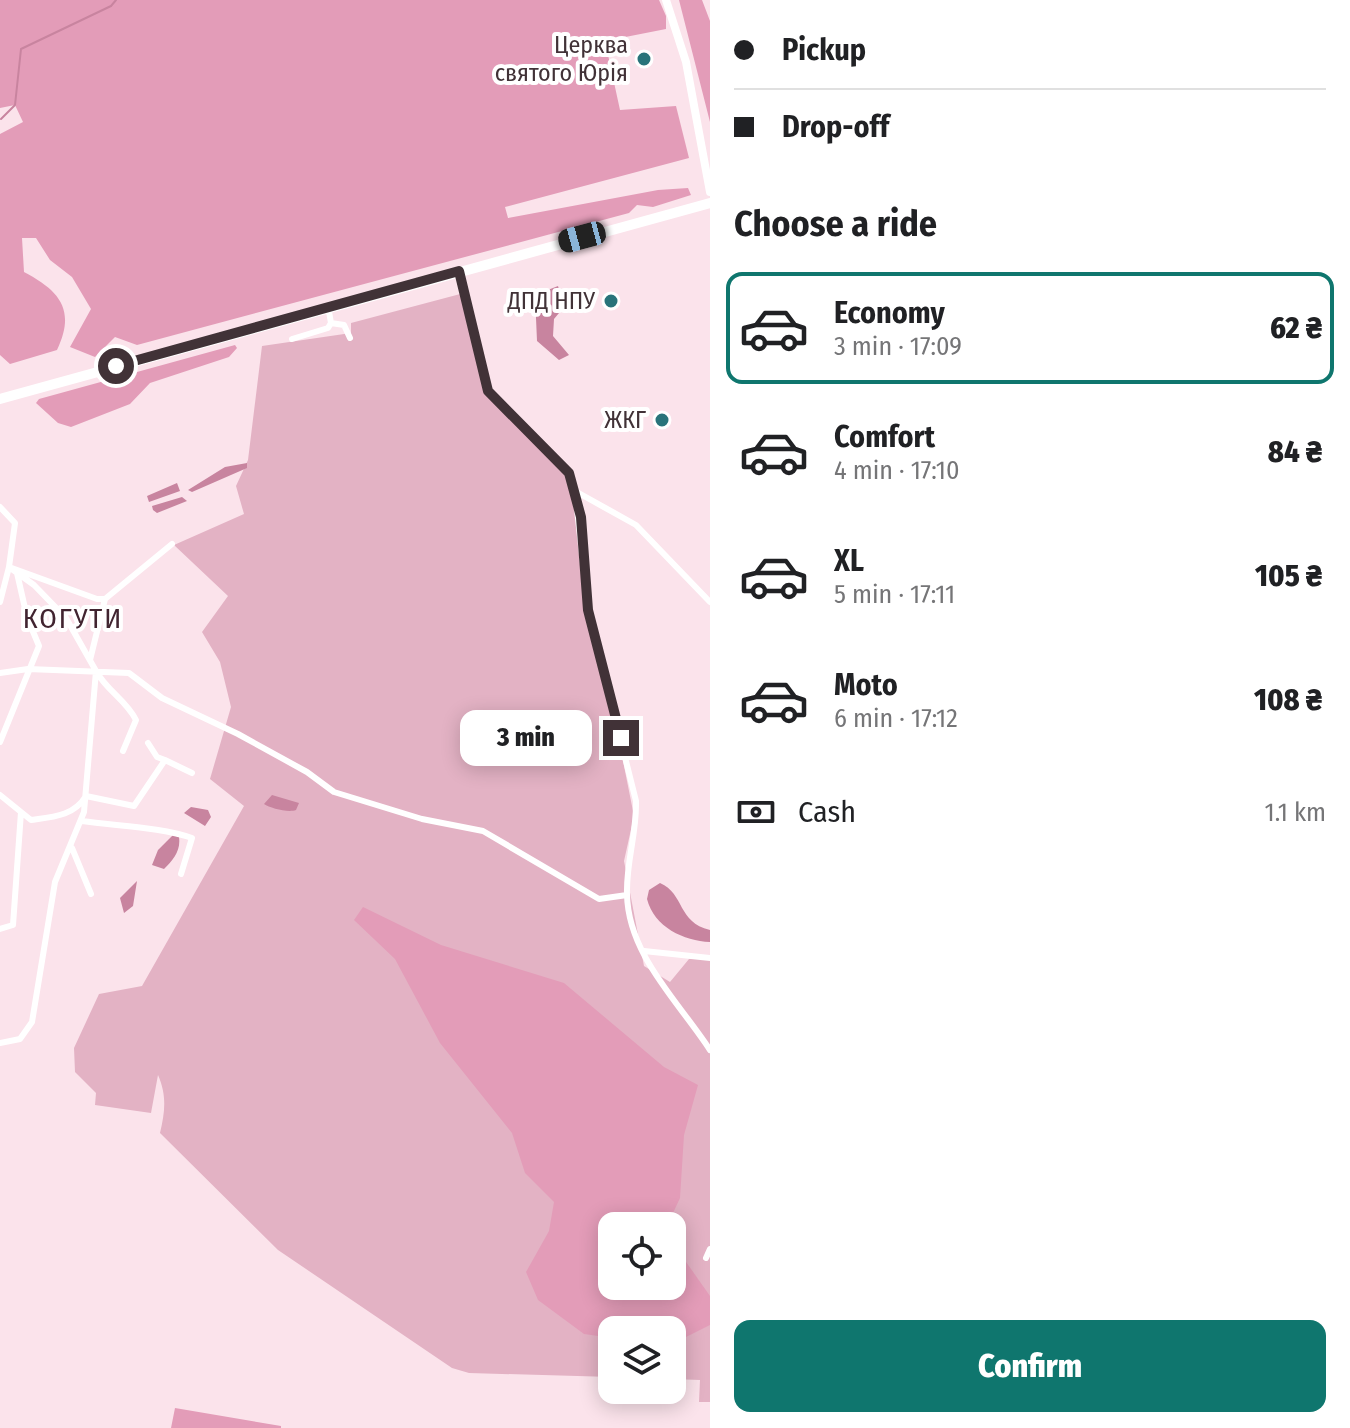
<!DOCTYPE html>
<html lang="en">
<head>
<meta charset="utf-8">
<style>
	:root { --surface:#fff; --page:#f2f2f2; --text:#202124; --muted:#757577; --line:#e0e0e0; --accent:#0f766e }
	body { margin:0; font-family:"Fira Sans Condensed",sans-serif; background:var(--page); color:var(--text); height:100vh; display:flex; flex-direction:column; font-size:30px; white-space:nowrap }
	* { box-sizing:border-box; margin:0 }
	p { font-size:26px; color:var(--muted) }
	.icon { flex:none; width:44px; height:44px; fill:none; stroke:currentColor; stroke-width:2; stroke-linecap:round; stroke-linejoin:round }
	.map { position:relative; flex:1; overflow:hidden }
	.side { display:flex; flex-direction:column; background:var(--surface); width:640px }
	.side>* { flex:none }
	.top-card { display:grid; align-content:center; height:176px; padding:0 24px; background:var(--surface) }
	.controls { position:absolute; left:598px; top:1212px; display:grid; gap:16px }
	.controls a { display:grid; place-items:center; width:88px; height:88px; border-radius:16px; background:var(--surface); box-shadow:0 4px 20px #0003; font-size:40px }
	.end { position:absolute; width:36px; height:36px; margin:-18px; border:10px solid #413237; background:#fff; box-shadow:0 0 0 4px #fff }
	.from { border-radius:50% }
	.bubble { position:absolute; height:56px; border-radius:16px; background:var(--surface); box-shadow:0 4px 20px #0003; font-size:26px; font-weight:800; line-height:56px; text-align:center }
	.car { position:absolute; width:24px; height:48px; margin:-24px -12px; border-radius:10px; box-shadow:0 0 6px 2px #0007; background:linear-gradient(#222 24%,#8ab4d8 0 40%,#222 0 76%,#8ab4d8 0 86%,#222 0) }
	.top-card b { display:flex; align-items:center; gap:28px; height:76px; font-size:30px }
	.top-card b+b { border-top:2px solid var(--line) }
	.top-card i { width:20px; height:20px; background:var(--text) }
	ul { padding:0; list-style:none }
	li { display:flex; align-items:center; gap:24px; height:112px; margin:0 16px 12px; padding:0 8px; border:4px solid transparent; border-radius:16px }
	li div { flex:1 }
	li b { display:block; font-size:30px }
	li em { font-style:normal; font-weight:800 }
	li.current { border-color:var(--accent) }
	li>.icon { width:72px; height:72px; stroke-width:1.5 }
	h2 { padding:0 24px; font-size:36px; line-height:96px }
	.pay { display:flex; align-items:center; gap:20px; height:88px; padding:0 24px; font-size:30px }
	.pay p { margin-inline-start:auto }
	.action { display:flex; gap:16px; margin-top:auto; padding:16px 24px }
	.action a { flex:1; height:92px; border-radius:16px; background:var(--accent); color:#fff; font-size:32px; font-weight:800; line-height:92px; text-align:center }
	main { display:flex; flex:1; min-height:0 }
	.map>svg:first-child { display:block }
	.green { fill:#e3b2c4; fill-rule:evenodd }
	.forest { fill:#e39cb8 }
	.water { fill:#c8849f }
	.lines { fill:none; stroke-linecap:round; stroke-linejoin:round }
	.stream { stroke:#c8849f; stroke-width:2 }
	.minor { stroke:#fff; stroke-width:6 }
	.tertiary { stroke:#fff; stroke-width:8 }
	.trunk { stroke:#fff; stroke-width:10 }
	.route { stroke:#413237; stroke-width:10 }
	.poi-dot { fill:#29737a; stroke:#fff; stroke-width:3 }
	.labels { text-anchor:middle; stroke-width:8; stroke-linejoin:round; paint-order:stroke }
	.poi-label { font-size:24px; fill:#413237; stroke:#fff; text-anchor:end }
	.quarter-label { font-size:28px; letter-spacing:2px; fill:#412430; stroke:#fff }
</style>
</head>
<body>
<main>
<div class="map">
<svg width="710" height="1428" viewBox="0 0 710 1428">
	<rect width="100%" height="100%" fill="#fbe3eb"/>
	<path class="green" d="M464,293L490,396L575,477L588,624L618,736L634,816L624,861L644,966L670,982L689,959L710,958V1402H699L700,1380L672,1379V1330H612V1377L469,1373L452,1368L278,1250L160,1133C165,1111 167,1096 158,1075L151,1113L95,1105L96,1093L75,1072L74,1048L99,994L142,986L244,806L210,779L231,707L220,662L202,632L228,596L174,545L244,514L236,486L248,460L262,346L351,333V323ZM612,1226H672V1286H612Z"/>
	<path class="forest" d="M0,0H659L666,16V29L605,41L620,110L676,106L689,158L505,207L508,218L658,190L688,188L691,195L653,207L637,205L629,213L137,345L115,337L95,357L70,347L91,309L72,277L50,260L36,238H22L24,272C60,291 76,310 57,350L10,364L0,355V134L23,122L15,105L0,108Z
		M679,0H702L710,21V122Z
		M235,345L237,348L229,357L150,383L130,404L71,427L58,423L36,403L39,399Z
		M363,907L441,945L564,983L664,1067L698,1085L684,1135L680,1198L667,1226H612V1286H672V1242L710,1296V1325L672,1344V1330H612V1338L584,1334L538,1300L526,1272L549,1231L554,1202L525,1173L512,1133L440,1043L395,959L354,920Z
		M175,1408L281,1426V1428H171Z"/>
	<path class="water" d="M558,286L564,307L554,319L553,336L569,355L559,360L537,341L535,295Z
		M247,463V468L192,492L188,490L225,467Z
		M177,483L180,491L149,502L147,496Z
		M182,497L187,501L157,513L153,510L152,506Z
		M272,795L299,803L296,810C288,813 270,808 264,804Z
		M191,807L208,810L211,817L205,826L184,813Z
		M173,835L179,837C181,851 173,860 164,869L152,865L158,850Z
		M137,881L133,906L124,913L120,898Z
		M660,883C685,894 677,922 710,930V942C684,941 654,927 647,899L649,890Z"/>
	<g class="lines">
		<path class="stream" d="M1,119L15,105L21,49L111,6L116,0"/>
		<path class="minor" d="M459,271L488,391L569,473L575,491L588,610L636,801C637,833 626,862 627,894C628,955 679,1002 710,1050
			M328,306L331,323L344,325L350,338
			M292,339L328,328L331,323
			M575,491L636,525L710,602
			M0,507L15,523L9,567L34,585L66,618L96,671L84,812L55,882L32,1022L20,1039L0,1043
			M0,602L9,567L97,599H105L172,544
			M90,660L105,599
			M96,671C107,691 126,700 136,720L123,751
			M0,673L28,669L129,673L162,698L238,734L307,772L334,792L422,819L483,831L599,899L627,895
			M0,742L39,646L27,617L17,573
			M148,743L157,757L165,760
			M0,795L21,812L13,925L0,929
			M21,812L31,820C53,817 74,816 86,796L134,806L165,760L192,773
			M82,821C115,826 162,827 192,838L181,874
			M72,848L91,894
			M644,951L710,958
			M706,1258L710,1249"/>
		<path class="tertiary" d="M666,0L686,62L710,192"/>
		<path class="trunk" d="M0,399L710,203"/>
	</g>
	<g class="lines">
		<path class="route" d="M116,366L459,271L488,391L569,473L581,517L588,610L621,738"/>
	</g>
	<g class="poi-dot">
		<circle cx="644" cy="59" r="8"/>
		<circle cx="611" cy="301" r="8"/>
		<circle cx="662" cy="420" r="8"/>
	</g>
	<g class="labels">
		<g class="poi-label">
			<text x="628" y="53">Церква<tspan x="628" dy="28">святого Юрія</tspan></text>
			<text x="595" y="309">ДПД НПУ</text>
			<text x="646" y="428">ЖКГ</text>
		</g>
		<g class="quarter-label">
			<text x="73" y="628">КОГУТИ</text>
		</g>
	</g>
</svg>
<div class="controls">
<a><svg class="icon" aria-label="locate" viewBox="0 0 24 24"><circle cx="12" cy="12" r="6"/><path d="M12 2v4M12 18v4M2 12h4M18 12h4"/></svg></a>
<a><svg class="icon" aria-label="layers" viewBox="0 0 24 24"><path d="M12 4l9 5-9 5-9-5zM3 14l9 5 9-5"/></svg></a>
</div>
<i class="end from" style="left:116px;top:366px"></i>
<i class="end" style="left:621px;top:738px"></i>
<div class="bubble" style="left:460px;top:710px;width:132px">3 min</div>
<i class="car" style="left:582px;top:237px;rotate:255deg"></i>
</div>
<section class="side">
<div class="top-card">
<b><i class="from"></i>Pickup</b>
<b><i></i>Drop-off</b>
</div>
<h2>Choose a ride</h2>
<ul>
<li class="current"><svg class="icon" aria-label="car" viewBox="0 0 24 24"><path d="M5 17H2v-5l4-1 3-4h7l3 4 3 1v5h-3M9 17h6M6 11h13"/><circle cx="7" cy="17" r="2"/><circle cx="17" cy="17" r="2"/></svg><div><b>Economy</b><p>3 min · 17:09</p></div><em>62 ₴</em></li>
<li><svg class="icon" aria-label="car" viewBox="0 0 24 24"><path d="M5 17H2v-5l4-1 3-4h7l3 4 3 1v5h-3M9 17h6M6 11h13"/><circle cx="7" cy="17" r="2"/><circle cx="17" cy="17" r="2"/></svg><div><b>Comfort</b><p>4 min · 17:10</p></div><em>84 ₴</em></li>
<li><svg class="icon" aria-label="car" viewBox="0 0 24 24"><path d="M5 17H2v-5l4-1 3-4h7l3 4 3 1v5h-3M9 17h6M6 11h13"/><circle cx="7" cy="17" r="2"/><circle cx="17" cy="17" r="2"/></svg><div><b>XL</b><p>5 min · 17:11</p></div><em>105 ₴</em></li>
<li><svg class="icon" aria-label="car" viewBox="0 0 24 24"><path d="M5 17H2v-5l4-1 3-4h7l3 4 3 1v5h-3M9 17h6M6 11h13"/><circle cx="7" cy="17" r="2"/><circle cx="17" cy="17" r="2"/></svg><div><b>Moto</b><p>6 min · 17:12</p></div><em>108 ₴</em></li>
</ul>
<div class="pay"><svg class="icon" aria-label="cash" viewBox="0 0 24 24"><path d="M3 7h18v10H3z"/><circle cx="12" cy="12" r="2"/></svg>Cash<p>1.1 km</p></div>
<div class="action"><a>Confirm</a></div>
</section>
</main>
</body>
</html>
